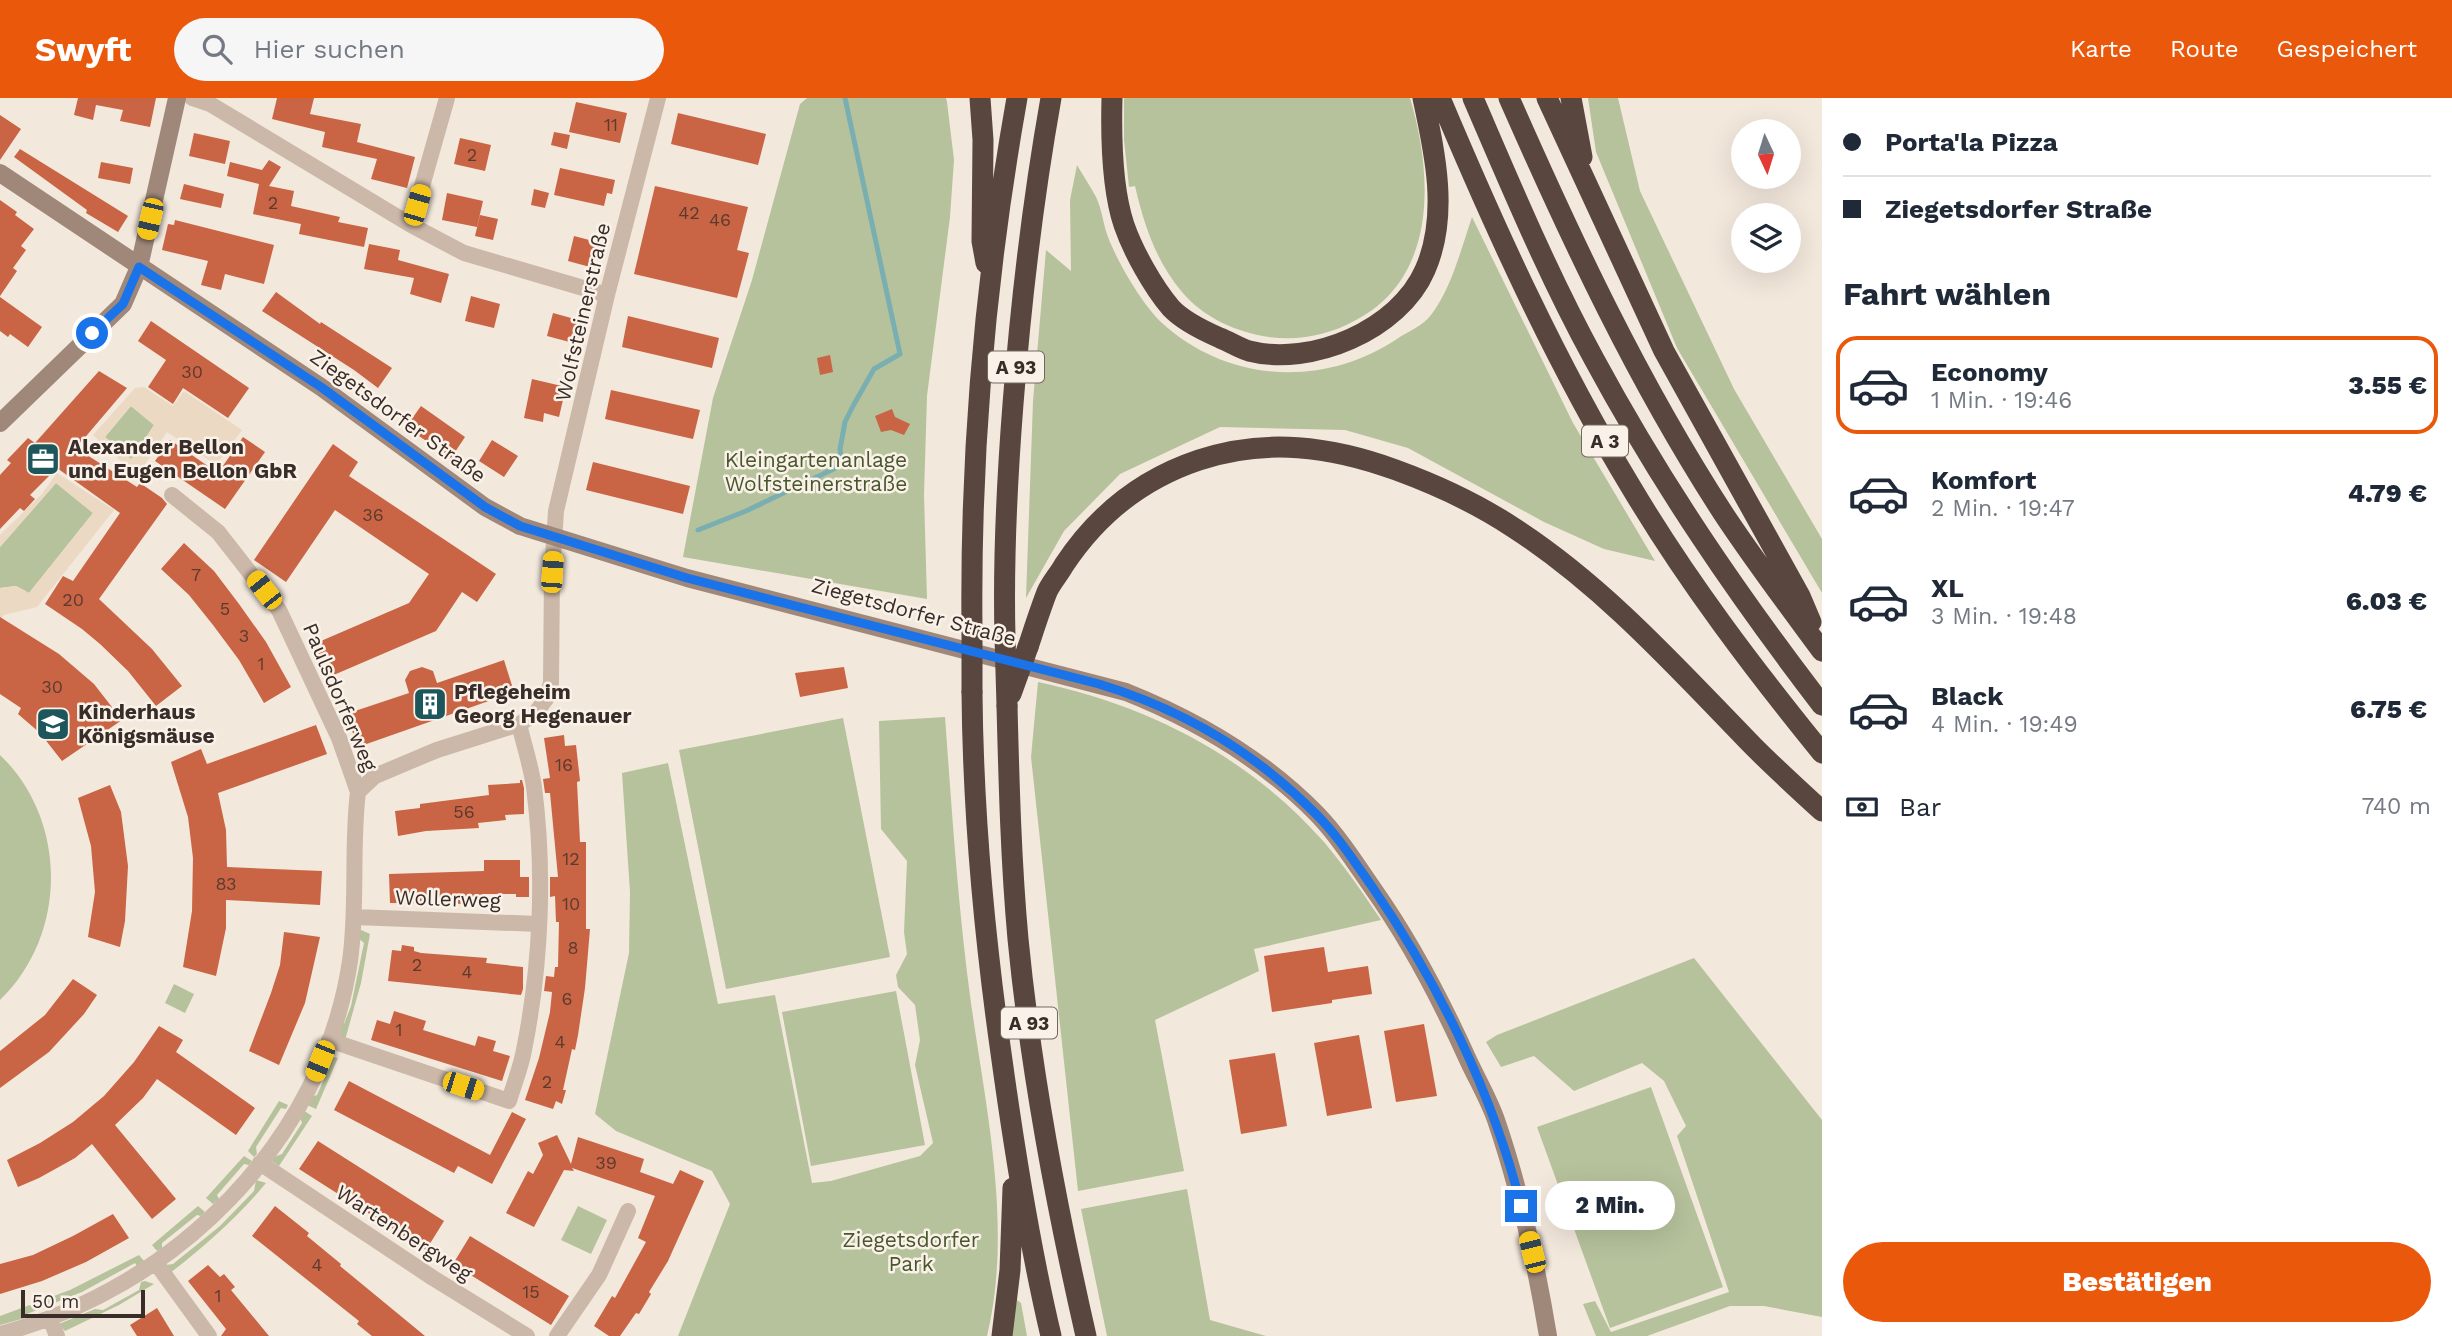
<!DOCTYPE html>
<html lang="de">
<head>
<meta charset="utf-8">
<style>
	:root { --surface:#fff; --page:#f6f6f7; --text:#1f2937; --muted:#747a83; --line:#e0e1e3; --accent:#ea580c }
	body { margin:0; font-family:"Work Sans",sans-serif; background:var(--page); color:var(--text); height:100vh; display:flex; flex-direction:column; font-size:26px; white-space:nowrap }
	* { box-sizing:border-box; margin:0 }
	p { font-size:23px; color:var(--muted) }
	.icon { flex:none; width:38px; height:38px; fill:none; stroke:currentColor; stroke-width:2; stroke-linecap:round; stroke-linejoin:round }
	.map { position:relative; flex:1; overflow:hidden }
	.drawer { display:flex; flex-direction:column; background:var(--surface); width:630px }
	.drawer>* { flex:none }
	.top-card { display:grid; align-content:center; height:154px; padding:0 21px; background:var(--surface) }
	.needle { width:46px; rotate:176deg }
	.fabs { position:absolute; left:1731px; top:21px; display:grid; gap:14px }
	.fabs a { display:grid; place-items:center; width:70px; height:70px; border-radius:50%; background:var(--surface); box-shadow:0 7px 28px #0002; font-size:35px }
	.scale { position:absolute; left:21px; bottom:18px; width:124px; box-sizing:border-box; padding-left:7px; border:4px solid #382d28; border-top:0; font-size:19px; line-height:24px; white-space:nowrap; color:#382d28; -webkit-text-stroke:5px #faf2e9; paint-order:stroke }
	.end { position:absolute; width:32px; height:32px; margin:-16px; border:9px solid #1a73e8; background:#fff; box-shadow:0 0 0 4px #fff }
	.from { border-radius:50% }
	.bubble { position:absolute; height:49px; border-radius:24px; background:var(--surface); box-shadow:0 7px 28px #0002; font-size:23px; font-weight:800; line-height:49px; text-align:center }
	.car { position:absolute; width:21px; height:42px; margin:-21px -10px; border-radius:9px; box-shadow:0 0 5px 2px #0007; background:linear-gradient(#f5c518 24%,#345 0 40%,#f5c518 0 76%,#345 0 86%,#f5c518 0) }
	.top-card b { display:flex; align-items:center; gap:24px; height:66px; font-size:26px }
	.top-card b+b { border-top:2px solid var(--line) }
	.top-card i { width:18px; height:18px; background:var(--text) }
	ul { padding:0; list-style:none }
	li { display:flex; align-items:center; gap:21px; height:98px; margin:0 14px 10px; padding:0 7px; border:4px solid transparent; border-radius:21px }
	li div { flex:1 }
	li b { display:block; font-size:26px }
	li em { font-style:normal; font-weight:800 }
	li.selected { border-color:var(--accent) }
	li>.icon { width:63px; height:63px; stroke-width:1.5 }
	h2 { padding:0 21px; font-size:32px; line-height:84px }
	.pay { display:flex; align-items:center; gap:18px; height:77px; padding:0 21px; font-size:26px }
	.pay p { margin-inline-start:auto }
	.primary-button { display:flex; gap:14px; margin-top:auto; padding:14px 21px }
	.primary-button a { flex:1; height:80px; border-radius:42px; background:var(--accent); color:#fff; font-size:28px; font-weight:800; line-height:80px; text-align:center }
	header { display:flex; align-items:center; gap:42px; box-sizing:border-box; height:98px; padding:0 35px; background:var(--accent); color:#fff }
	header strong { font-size:33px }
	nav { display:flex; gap:38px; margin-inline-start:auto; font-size:24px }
	.search { width:490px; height:63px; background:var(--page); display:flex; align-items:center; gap:18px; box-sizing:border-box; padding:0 24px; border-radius:38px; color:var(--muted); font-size:26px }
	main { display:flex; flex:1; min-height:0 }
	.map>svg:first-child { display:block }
	.green { fill:#b6c29c }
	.plaza { fill:#ebd9c3; fill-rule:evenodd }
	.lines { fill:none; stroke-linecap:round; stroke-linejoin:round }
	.stream { stroke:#7aafb1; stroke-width:5 }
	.building { fill:#c96444 }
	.street { stroke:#cbb8a8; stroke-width:16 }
	.secondary { stroke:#9f8779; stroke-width:18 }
	.highway { stroke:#59473f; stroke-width:21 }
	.highway-bridge { stroke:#59473f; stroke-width:21 }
	.route { stroke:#1a73e8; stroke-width:9 }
	.labels { text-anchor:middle; stroke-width:5; stroke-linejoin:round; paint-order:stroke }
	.number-label { font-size:18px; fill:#5c3b2f }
	.shield { fill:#faf2e9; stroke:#726862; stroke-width:2 }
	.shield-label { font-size:19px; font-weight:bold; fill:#382d28 }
	.street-label { font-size:21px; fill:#382d28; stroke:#faf2e9 }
	.poi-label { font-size:21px; font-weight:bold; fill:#382d28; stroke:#faf2e9; text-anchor:start }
	.park-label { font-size:21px; fill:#47572b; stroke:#faf2e9 }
</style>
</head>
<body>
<header>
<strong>Swyft</strong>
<div class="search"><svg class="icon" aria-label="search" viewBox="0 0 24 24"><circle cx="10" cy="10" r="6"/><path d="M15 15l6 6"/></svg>Hier suchen</div>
<nav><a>Karte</a><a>Route</a><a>Gespeichert</a></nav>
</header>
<main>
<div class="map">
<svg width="1822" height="1238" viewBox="0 0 1822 1238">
	<rect width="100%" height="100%" fill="#f3e8dc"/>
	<path class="green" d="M807,0H946L947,4L954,62L950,119L927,298L924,397L927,501L683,459L713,300L752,182L800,6Z
		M1124,0H1410C1433,77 1438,179 1356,222C1329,237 1300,243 1269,239C1236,234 1204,220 1182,194C1156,163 1144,127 1135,88L1129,89L1124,42Z
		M1588,0H1618L1640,93L1734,291L1822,441V495L1677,250L1596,54Z
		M1077,67C1083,77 1090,88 1096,99C1102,111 1103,126 1108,139C1118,165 1142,206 1162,225C1228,285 1323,290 1397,241C1407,234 1424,227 1431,217C1452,189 1461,151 1472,119L1573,325L1655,463L1604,451L1544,424L1408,350L1345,332L1220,329L1120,376L1064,433L1026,500L1033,303L1046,152L1071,173L1070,102Z
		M131,308L154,327L132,362L105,339Z
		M56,385L93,415L29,495L16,488L0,490V449Z
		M1038,584C1148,607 1249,659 1324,744C1345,769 1363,795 1381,822L1254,851L1259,873L1155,922L1184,1073L1078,1093L1031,659Z
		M945,619C952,714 958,810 971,905C986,1011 1013,1131 987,1238H678L730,1106L712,1073L616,1033L595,1016L629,855L630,794L622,675L668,665L718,906L775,897L812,1085L831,1083L920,1058L933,1045L915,967L920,942L915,907L898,889L896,877L907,856L904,834L907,763L881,731L879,623Z
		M843,620L890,859L726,891L679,652Z
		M0,657C68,722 68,836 0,902Z
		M359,831L370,836L361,885L345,942L338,936L339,927L344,926L351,908L364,845L358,840Z
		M1694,860L1822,1022V1219L1764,1208H1730L1647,1238H1596L1583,1206L1595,1203L1611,1234L1729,1194L1677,1038L1686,1028L1664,983L1642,965L1574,993L1534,958L1501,969L1486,944L1497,937Z
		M174,886L194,896L185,915L165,905Z
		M896,893L925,1047L811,1068L782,914Z
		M329,958L338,960L316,1011L307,1007L310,999L317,997L329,970L327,964Z
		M1651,989L1723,1189L1610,1230L1537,1029Z
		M279,1003L288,1007L286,1011L281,1010L256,1049L257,1056L254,1059L248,1053Z
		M303,1012L312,1018L279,1068L272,1063L274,1059L282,1056L302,1025L300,1019Z
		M244,1058L252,1063L249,1067L244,1066L217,1097L219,1101L213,1106L206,1100Z
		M256,1082L266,1085C238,1119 205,1148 170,1175L166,1167L173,1166L220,1128L254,1093Z
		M1187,1091L1210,1222L1266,1238H1107L1081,1111Z
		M198,1108L205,1114L201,1118L197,1117L162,1145V1150L157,1153L152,1147Z
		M578,1108L607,1122L591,1156L561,1142Z
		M139,1157L144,1163L137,1168L135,1165L82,1194L27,1216L25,1220L0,1227V1218L70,1192Z
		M145,1183L154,1186L119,1207L65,1233L59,1226L95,1211L103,1212L139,1192L141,1184Z
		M1017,1202L1021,1205L1027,1238H1010Z"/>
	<path class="plaza" d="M144,289L173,308L184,293L242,332L216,367L167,334L137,378L93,337L135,290ZM131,308L154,327L131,361L105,339Z
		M57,375L114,412L37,509L4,517L0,522V490L16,488L29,495L93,415L56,385L0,449V437L41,397Z"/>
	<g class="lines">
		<path class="stream" d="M698,432L746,413L842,367L840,351L845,324L853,308L874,271L900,256L845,0"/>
	</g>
	<path class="building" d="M78,0H156L150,29L120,23L123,12L96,7L93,22L74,17Z
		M277,0H314L310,16L361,26L357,44L415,59L407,90L371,81L377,61L322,49L325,34L272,21Z
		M576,4L627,15L620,45L569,34Z
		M678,15L766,36L758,67L671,46Z
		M0,17L21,31L0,62Z
		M554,34L570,37L567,51L551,47Z
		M194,35L230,43L225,66L189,58Z
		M460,40L491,47L485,73L454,66Z
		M20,51L128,118L118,134L86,115L87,112L14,59Z
		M269,62L281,69L269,88L294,93L291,108L340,119L338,124L368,130L364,149L299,136L301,126L253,116L259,86L227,78L230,64L262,72Z
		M101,64L133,70L130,86L98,80Z
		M560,70L615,82L612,96L607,95L604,108L554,97Z
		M184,86L224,96L221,110L180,101Z
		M655,88L748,109L737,152L749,155L737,200L634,176Z
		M534,91L549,95L545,110L531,107Z
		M447,95L483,103L477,129L442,122Z
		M0,102L17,114L15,117L34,131L21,148L26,152L13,170L17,173L0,198Z
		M480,117L498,121L493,142L475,138Z
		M175,122L274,147L264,186L225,176L221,192L201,187L208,163L162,152L168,126L174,127Z
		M574,138L597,144L590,169L568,163Z
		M369,146L400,152L398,162L449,176L441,205L410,196L414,180L364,171Z
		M276,194L320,226L321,224L392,270L378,290L354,272L262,213Z
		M471,198L500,206L494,230L465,223Z
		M0,199L42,229L28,249L10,236L8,239L0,233Z
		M553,215L582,223L577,246L547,238Z
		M628,218L719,240L712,270L622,249Z
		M151,223L249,290L228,320L183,290L173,306L148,289L166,262L138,243Z
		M830,257L833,274L820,277L817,260Z
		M99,273L127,290L76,350L137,389L140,385L162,400L167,406L99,501L152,551L182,588L156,608L128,573L100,546L82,531L45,506L63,478L73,483L120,415L57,370L30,397L35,401L24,413L20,410L0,431V377L11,365L7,362L28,340L35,345Z
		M532,281L566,289L559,319L544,315L543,324L524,320Z
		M611,292L700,312L693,341L605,321Z
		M421,308L465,339L451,360L406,329Z
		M892,311L895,319L910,326L904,337L891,332L881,334L875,318Z
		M243,339L265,354L225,411L155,363L170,342L218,375Z
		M492,342L518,358L504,379L479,363Z
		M333,346L358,364L349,378L496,476L477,504L462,494L436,533L329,579L314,546L409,505L429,476L335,412L286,484L254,462Z
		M593,364L690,388L683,416L586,392Z
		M184,445L214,473L239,506L266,544L291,589L264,605L239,562L213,527L189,497L161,471Z
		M0,519L59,556L94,586L122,622L62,663L40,635L18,616L21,610L0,596Z
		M504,562L514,594L358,649L346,616L409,595L405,582L410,573L422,569L433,573L437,585Z
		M844,569L848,590L800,599L795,575Z
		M316,627L327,656L218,695L226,732L227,769L322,773L320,807L226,802V830L216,878L183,869L192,813L193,760L188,719L171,664L201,651L207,666Z
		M564,637L565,648L576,647L580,683L577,684L580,744H586V831H590L585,890L578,937L575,952L572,951L563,992H566L562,1006L556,1003L553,1011L525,1002L539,960L550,914L552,894L544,893L546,878L554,879L555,869H558L559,824H556L555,798L550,799V779H558L550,695H545L543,681L550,680L544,640Z
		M520,682H522L524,690V716L505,717L506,722L478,725L479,730L426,733L398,738L395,713L420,710V706L489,697L488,687L520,685Z
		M110,687L121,714L128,768L125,823L120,849L88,839L95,794L91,748L78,700Z
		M484,762H520V779H529V799H516V796H484V806L390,805L389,776L484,773Z
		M284,834L320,839L305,905L279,967L249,953L271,895L280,867Z
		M402,847L414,849V853L421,855L487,860L486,865L523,869V891L521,897L388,883L392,852L401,853Z
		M1324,849L1328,874L1368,868L1372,896L1332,902V905L1272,914L1264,858Z
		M73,881L97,897L84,916L49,954L0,990V953L45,917Z
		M394,913L426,923L423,932L475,948L478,938L496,943L493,953L510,958L502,983L371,942L377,922L390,926Z
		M1424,926L1437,998L1396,1004L1384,933Z
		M159,928L183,942L176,954L255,1010L236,1037L157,981L143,1000L115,1027L176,1101L152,1121L92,1046L75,1060L39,1080L18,1089L7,1062L40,1045L73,1024L104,998L134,964Z
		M1359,937L1372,1010L1327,1018L1314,945Z
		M1275,955L1287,1028L1241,1036L1229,962Z
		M349,983L490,1057L512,1014L526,1021L492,1086L458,1068L454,1075L334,1012Z
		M557,1037L571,1066L578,1039L644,1061L640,1074L673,1086L680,1072L704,1083L668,1163L649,1194L651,1196L639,1216L636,1215L620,1238H609L594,1228L612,1198L615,1200L646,1144L638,1140L655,1098L572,1070L574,1073L564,1072L534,1129L506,1115L528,1073L533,1076L543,1057L538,1045Z
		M318,1043L444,1123L426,1152L299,1071Z
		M275,1108L309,1135L307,1138L341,1166L340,1168L425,1238H372L357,1226L359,1223L252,1138Z
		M113,1116L129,1140L86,1164L42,1183L0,1196V1166L33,1157L73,1138Z
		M470,1138L569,1198L551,1227L453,1166Z
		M208,1167L220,1179L224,1176L235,1189L231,1192L269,1238H221L226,1231L188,1183Z
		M157,1210L174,1238H137L130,1227Z"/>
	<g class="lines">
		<path class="street" d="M192,0L210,6L411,127L464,155L607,197
			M411,127L447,0
			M172,397L218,434L279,512L339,640L358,694
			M355,819L539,826
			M329,942L509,1003C514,986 521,969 524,952C541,867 545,775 534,689C531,668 524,647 519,626
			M260,1065L433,1180L527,1238
			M156,1165L209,1238
			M50,1220L57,1238
			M0,1236C174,1191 323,1044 350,863C358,806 351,750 358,694L375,678L437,652L519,626L534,617L546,601L551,585L552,474L556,413L607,197L658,0
			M557,1238L599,1177L628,1113"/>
		<path class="secondary" d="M0,75L321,289L485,409L520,428L687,480L1126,594C1196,622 1264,662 1317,716C1339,739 1356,766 1374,792C1412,846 1442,904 1469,964C1478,983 1489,1002 1496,1022C1520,1092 1536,1165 1548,1238
			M0,325L123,206L139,169L177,0"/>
		<path class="highway" d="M980,0L983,42L982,143L986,165
			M1112,0C1111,38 1112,91 1124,127C1133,153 1153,189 1171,210C1183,223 1204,233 1220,240C1230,244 1239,250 1249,253C1311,269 1399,232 1425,172C1449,118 1435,55 1423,0
			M1440,0C1496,133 1556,265 1631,389C1687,483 1753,570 1822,655
			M1473,0C1511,88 1548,177 1594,261C1661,385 1736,495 1822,607
			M1509,0C1572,143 1638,284 1723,415C1754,462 1788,507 1822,553
			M1547,0L1664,253L1800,498L1811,524
			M1571,0L1582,59
			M972,530C970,353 986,174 1017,0
			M1005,539C1003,461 1007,383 1013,306C1021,203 1033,101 1051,0
			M1028,549C1034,531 1040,512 1047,494C1051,485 1059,476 1064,467C1097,417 1142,381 1199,362C1266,340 1330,348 1396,372C1437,387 1478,406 1514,430C1605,489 1678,571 1753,648C1775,670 1799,692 1822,713
			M972,594C973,716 984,835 1001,955C1014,1050 1029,1145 1051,1238
			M1007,608C1009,686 1011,764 1018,841C1031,975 1056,1107 1086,1238
			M1002,1238L1010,1172L1013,1090"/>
		<path class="highway-bridge" d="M972,530V594
			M1005,539L1007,608
			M1011,596L1028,549"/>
	</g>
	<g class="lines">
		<path class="route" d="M92,235L123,206L139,169L321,289L485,409L520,428L687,480L1099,586C1181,611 1256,655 1316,716C1337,737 1354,763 1371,787C1437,883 1493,995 1521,1108"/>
	</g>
	<defs>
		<g id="office-square" transform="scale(1.75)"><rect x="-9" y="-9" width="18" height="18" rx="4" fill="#1d575b" stroke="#faf2e9"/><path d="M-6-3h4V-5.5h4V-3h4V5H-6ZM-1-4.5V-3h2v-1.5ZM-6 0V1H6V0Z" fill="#fff"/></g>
		<g id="building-square" transform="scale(1.75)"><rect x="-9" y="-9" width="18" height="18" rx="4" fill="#1d575b" stroke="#faf2e9"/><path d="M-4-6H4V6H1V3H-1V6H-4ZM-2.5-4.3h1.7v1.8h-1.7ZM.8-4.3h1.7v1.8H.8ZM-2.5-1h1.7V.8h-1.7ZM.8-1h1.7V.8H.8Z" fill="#fff"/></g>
		<g id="school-square" transform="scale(1.75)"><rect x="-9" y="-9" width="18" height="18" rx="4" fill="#1d575b" stroke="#faf2e9"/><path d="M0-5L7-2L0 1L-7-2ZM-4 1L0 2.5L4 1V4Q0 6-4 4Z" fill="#fff"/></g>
	</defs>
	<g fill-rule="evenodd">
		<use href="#office-square" x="43" y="361"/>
		<use href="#building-square" x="430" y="606"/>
		<use href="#school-square" x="53" y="626"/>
	</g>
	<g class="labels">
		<g class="number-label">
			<text x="611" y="33">11</text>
			<text x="472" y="63">2</text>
			<text x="273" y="111">2</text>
			<text x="689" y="121">42</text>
			<text x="720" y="128">46</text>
			<text x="192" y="280">30</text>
			<text x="373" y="423">36</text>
			<text x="196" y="483">7</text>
			<text x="73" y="508">20</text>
			<text x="225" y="517">5</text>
			<text x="244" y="544">3</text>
			<text x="261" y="572">1</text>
			<text x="52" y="595">30</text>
			<text x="564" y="673">16</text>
			<text x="464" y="720">56</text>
			<text x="571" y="767">12</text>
			<text x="226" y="792">83</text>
			<text x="571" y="812">10</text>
			<text x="573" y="856">8</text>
			<text x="417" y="873">2</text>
			<text x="467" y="880">4</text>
			<text x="567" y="907">6</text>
			<text x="399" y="938">1</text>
			<text x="560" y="950">4</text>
			<text x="547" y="990">2</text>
			<text x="606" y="1071">39</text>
			<text x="317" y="1173">4</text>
			<text x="531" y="1200">15</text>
			<text x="218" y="1204">1</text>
		</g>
		<g class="shield">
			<rect x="988" y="253.5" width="56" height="31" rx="5"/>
			<rect x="1582" y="327.5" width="46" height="31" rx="5"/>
			<rect x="1001" y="909.5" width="56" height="31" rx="5"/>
		</g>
		<g class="shield-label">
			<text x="1016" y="276">A 93</text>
			<text x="1605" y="350">A 3</text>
			<text x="1029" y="932">A 93</text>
		</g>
		<g class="street-label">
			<text transform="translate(583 214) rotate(-77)" y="7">Wolfsteinerstraße</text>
			<text transform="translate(398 318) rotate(36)" y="7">Ziegetsdorfer Straße</text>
			<text transform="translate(914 514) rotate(15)" y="7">Ziegetsdorfer Straße</text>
			<text transform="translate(340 599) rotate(67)" y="7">Paulsdorferweg</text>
			<text transform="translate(448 801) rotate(2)" y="7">Wollerweg</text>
			<text transform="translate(404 1135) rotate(33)" y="7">Wartenbergweg</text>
		</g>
		<g class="poi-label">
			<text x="68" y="356">Alexander Bellon<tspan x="68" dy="24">und Eugen Bellon GbR</tspan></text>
			<text x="454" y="601">Pflegeheim<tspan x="454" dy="24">Georg Hegenauer</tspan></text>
			<text x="78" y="621">Kinderhaus<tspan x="78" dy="24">Königsmäuse</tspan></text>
		</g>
		<g class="park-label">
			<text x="816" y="369">Kleingartenanlage<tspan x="816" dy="24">Wolfsteinerstraße</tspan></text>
			<text x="911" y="1149">Ziegetsdorfer<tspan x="911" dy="24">Park</tspan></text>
		</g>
	</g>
</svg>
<div class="fabs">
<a><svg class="needle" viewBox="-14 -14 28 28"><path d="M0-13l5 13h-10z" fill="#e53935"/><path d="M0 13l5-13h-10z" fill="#747a83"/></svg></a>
<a><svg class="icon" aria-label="layers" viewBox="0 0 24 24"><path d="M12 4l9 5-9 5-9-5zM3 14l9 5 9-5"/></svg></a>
</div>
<div class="scale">50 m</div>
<i class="end from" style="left:92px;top:235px"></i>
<i class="end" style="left:1521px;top:1108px"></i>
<div class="bubble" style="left:1545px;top:1083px;width:130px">2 Min.</div>
<i class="car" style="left:417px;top:107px;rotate:16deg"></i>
<i class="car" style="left:150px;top:121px;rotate:193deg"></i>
<i class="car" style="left:552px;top:474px;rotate:4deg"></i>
<i class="car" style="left:264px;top:492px;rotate:322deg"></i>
<i class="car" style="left:320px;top:963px;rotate:202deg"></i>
<i class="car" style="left:463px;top:988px;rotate:108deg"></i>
<i class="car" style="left:1532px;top:1154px;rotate:346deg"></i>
</div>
<section class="drawer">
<div class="top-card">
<b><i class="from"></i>Porta'la Pizza</b>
<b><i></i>Ziegetsdorfer Straße</b>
</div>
<h2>Fahrt wählen</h2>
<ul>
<li class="selected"><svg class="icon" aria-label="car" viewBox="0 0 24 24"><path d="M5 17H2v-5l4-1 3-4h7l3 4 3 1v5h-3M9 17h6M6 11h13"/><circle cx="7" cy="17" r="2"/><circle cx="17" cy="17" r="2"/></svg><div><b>Economy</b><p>1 Min. · 19:46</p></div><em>3.55 €</em></li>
<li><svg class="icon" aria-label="car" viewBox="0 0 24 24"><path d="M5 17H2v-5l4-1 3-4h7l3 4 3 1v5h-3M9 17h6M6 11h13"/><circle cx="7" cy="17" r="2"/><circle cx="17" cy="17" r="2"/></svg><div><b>Komfort</b><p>2 Min. · 19:47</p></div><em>4.79 €</em></li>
<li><svg class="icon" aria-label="car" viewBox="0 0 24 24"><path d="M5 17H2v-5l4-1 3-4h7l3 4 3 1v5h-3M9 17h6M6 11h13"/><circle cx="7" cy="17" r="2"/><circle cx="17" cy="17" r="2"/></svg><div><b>XL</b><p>3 Min. · 19:48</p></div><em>6.03 €</em></li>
<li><svg class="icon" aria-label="car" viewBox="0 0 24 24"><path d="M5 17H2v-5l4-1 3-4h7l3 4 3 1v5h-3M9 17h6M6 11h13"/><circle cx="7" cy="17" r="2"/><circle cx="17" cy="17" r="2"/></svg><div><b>Black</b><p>4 Min. · 19:49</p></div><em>6.75 €</em></li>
</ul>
<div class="pay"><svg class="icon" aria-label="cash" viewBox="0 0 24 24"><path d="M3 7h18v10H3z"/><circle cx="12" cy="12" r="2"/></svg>Bar<p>740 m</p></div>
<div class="primary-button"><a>Bestätigen</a></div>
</section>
</main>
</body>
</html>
